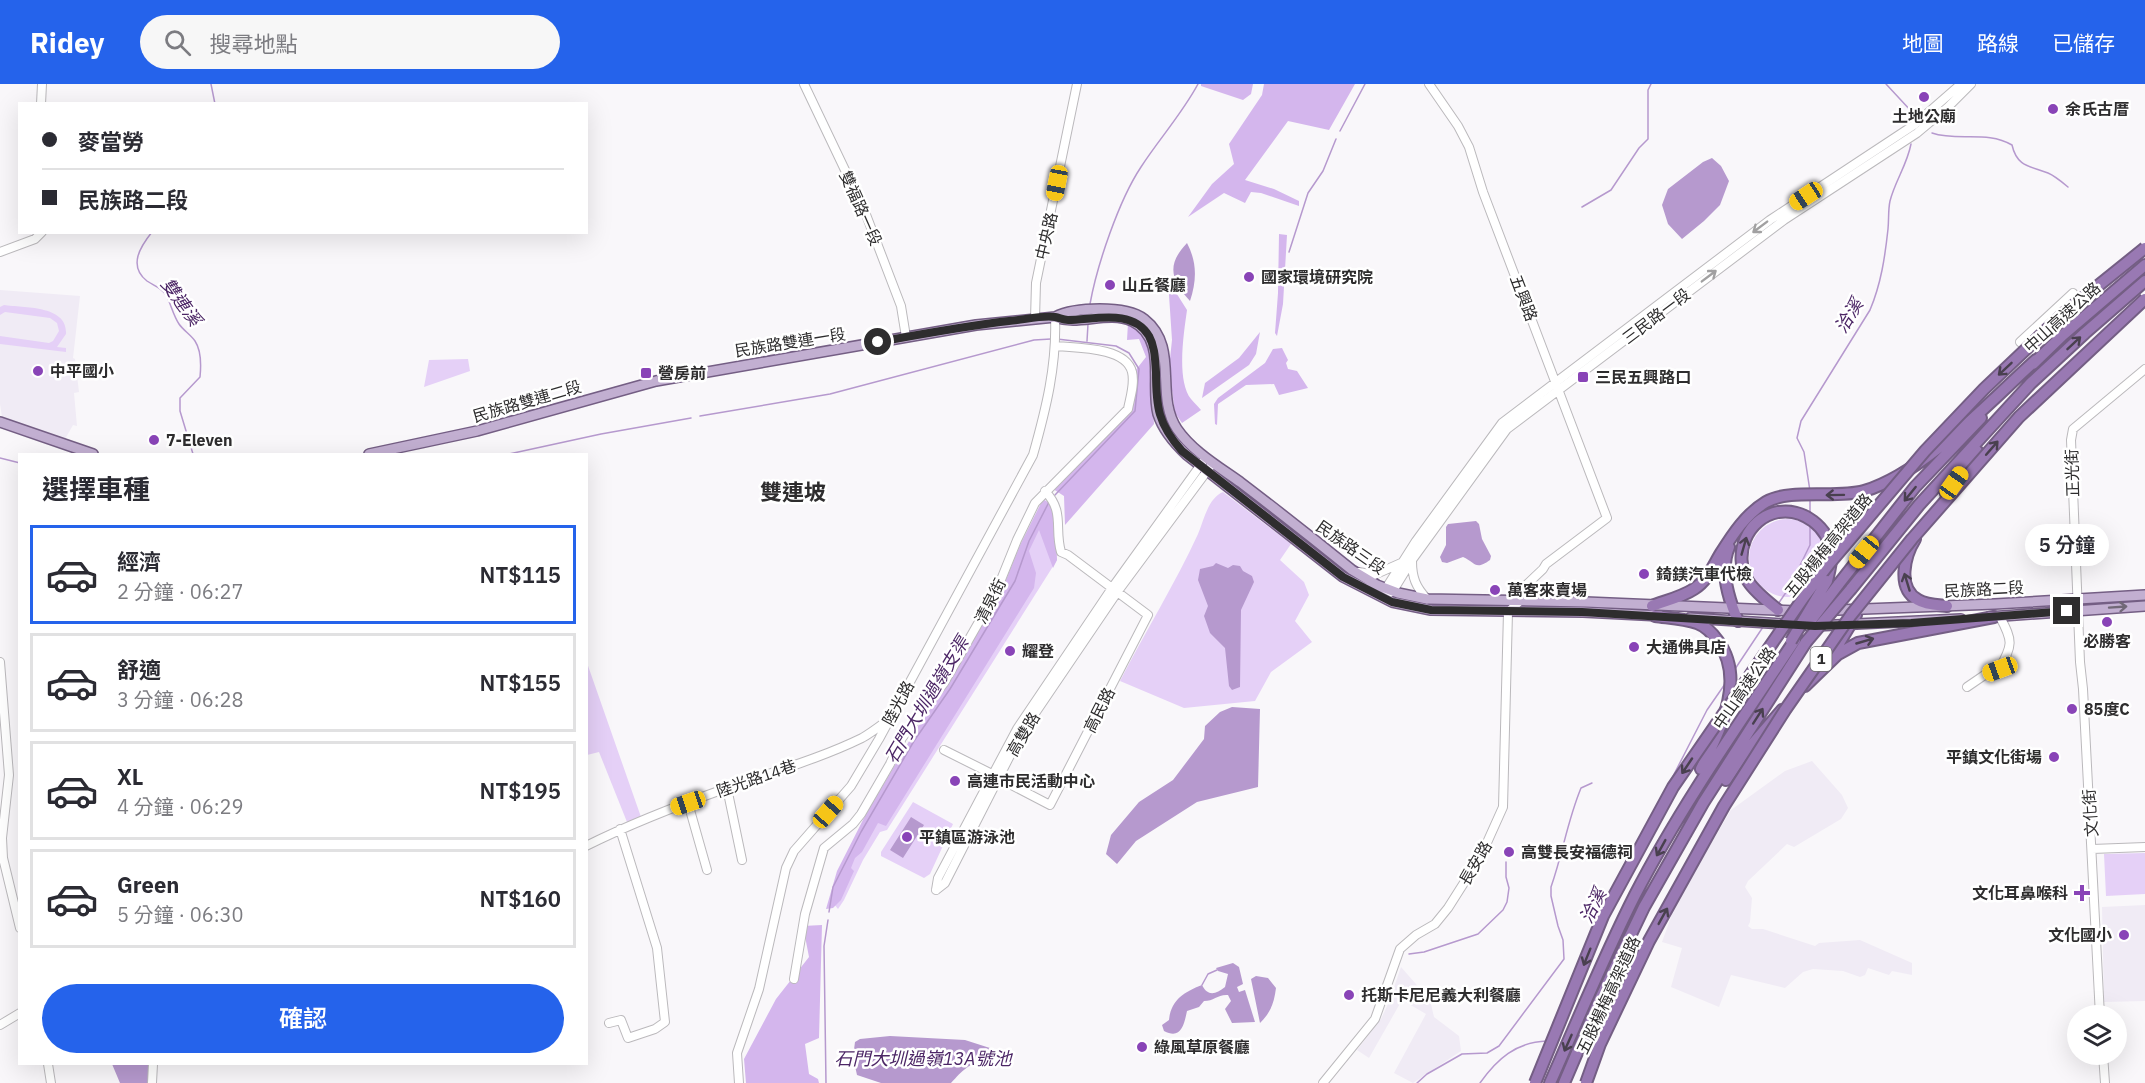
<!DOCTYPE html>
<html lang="zh-TW">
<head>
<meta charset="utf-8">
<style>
	:root { --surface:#fff; --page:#f7f7f7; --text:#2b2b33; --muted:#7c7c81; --line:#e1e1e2; --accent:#2563eb }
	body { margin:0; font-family:"IBM Plex Sans","Noto Sans TC",sans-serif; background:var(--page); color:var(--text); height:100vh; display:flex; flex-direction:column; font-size:22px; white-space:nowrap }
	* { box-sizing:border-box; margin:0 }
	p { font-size:20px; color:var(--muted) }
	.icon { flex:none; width:33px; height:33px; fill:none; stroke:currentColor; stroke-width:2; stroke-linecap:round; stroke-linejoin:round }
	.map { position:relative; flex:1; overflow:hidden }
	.drawer { position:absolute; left:18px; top:369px; width:570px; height:612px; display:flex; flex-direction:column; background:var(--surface); border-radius:0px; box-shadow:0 6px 24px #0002 }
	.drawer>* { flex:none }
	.top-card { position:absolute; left:18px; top:18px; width:570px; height:132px; border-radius:0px; box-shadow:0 6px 24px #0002; display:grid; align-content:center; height:132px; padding:0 24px; background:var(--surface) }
	.fabs { position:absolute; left:2067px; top:921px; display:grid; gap:12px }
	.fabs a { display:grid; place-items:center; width:60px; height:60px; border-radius:50%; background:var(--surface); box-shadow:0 6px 24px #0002; font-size:30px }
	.end { position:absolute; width:27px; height:27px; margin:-14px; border:8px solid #2e2d2e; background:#fff; box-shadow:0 0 0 3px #fff }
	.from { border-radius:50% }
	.bubble { position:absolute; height:42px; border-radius:21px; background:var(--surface); box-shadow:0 6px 24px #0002; font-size:20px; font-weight:600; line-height:42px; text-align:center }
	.car { position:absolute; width:18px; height:36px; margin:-18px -9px; border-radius:8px; box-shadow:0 0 4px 2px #0007; background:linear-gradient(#f5c518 24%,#345 0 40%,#f5c518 0 76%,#345 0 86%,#f5c518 0) }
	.top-card b { display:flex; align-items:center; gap:21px; height:57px; font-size:22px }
	.top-card b+b { border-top:2px solid var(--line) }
	.top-card i { width:15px; height:15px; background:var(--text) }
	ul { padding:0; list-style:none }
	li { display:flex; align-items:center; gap:18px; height:99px; margin:0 12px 9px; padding:0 12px; border:3px solid var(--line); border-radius:0px }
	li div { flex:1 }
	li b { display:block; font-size:22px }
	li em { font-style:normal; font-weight:600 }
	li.on { border-color:var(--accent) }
	li>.icon { width:54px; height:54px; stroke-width:1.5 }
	h2 { padding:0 24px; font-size:27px; line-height:72px }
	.action { display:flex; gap:12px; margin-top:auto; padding:12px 24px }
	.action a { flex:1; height:69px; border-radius:36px; background:var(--accent); color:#fff; font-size:24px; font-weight:600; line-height:69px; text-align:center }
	header { display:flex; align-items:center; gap:36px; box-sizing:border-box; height:84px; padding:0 30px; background:var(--accent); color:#fff }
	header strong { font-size:28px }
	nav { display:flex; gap:33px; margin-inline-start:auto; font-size:21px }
	.search { width:420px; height:54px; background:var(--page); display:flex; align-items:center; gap:15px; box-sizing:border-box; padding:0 21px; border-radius:33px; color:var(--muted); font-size:22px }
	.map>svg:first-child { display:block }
	.built { fill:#f0ebf5 }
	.green { fill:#e5d0f7 }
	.forest { fill:#d4b6ed }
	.water { fill:#b699ce }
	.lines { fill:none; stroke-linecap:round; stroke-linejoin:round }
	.stream { stroke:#b699ce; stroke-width:1.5 }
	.minor-casing { stroke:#bbb9bc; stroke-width:10 }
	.major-casing { stroke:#745e84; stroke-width:12 }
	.highway-casing { stroke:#745e84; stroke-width:14 }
	.minor { stroke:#fff; stroke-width:8 }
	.major { stroke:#c2afd1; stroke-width:9 }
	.highway { stroke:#9979b3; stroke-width:10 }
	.highway-bridge-casing { stroke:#745e84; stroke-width:14; stroke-linecap:butt }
	.highway-bridge { stroke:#9979b3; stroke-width:10 }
	.oneway { stroke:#a1a0a1 }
	.oneway2 { stroke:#49404f }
	.oneway3 { stroke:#716877 }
	.route { stroke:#2e2d2e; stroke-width:8 }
	.poi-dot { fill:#8944b7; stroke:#fff; stroke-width:2 }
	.labels { text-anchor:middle; stroke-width:5; stroke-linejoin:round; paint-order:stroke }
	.shield { fill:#fff; stroke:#6d6c6d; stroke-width:1.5 }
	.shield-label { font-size:15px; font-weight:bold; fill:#2e2d2e }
	.poi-label { font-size:16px; font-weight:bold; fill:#2e2d2e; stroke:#fff; text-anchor:start }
	.street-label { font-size:16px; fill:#2e2d2e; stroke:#fff }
	.water-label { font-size:18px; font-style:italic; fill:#4c2666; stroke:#fff }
	.district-label { font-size:22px; font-weight:bold; fill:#2e2d2e; stroke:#fff }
</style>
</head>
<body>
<header>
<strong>Ridey</strong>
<div class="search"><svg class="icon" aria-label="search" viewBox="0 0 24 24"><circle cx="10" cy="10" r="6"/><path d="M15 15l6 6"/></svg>搜尋地點</div>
<nav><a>地圖</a><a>路線</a><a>已儲存</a></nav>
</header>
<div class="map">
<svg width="2145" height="999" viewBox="0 0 2145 999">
	<rect width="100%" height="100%" fill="#f9f7fa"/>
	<path class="built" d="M0,206L80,212L73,274L75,275L79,308L74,309L77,342L73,341L65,355L2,333L0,320Z
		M1812,677L1842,711L1848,724L1841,735L1794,763L1787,760L1748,797L1745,803L1752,814L1750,838L1748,842L1752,845H1763L1815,862L1819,859L1860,856L1912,879V891L1892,887L1889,891L1868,884L1865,891L1860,893L1843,887L1813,885L1803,888L1785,904L1731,891L1719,923L1671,903L1682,864L1662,858L1676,819L1731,726L1785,687Z
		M2145,821V917L2104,918L2102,823Z
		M1401,883L1430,916L1434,933L1459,952L1461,967L1413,999L1394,989L1426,930L1402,916L1369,974L1357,966L1381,935L1389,918Z"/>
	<path class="green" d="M4,221C24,224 68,221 66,250L57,263L66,264V268L0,260V252L49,259L53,257L59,247L57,239L50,234L5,228L0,231V223Z
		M468,275L470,287L424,303L429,276Z
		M1223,408L1291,460L1280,476L1304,498L1309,511L1295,537L1312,558L1271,588L1255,617L1184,624L1120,597C1145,548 1175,500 1198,450C1204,436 1208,414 1223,408Z
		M1045,429L1056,438L1057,476L887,746L880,748L863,776L844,816L838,825L834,820L837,803Z
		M1749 474a39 39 0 1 1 78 0a39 39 0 1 1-78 0Z
		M586,576L641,733L627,738L599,668L587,671Z
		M913,718L953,740L930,790L924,794L881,772V768Z
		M2145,769V810L2106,812L2104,770Z"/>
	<path class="forest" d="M1201,0H1253L1251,10L1243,16L1201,2Z
		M1264,0H1355L1329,46L1288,37L1245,96L1274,105L1299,117V122L1261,109L1251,108L1245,119L1224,109L1188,133L1212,100L1234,80L1229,60L1262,11Z
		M1279,150L1287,151L1283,220L1277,252L1275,249L1278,209Z
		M1168,196L1187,226C1184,248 1176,296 1191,315C1194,319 1198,322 1201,326L1182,339L1175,329L1169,284L1172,256Z
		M1128,239L1141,247L1148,261L1154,340L1065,441L1064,412L1053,405L1132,325L1135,287L1146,273L1139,255L1127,256Z
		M1260,248L1256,270L1249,281L1202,314L1205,299L1239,274Z
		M1282,264L1288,276L1286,279L1288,285L1297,287L1308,304L1279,311L1274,300L1246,301L1218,320L1217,341L1215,340L1214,320L1218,314L1265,279L1273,265Z
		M1043,415L1054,422L1057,476L1053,484L1039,446L1029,467L1036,489L1034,504L886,742L878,739L862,768L855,774L851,784L854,787L841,816L833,824L826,825L837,787L866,730L918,642L947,600L1001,508L1020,461Z
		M822,841L819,954L805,960L809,990L818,995L819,999H746L744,975L776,915L809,873L803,842Z"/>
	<path class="water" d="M1712,74L1721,82L1729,97L1720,121L1704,137L1682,155L1668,140L1662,121L1668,105L1703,78Z
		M1187,159C1197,178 1197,196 1190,217C1171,196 1166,181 1187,159Z
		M1476,437L1479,440L1482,455L1491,472L1490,476C1475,487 1475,478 1463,473L1447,479L1442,478L1440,473L1446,461V443L1448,440Z
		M1216,479L1228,484L1233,481L1240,482L1243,487L1252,492L1254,498L1241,526L1240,603L1232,606L1229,602L1225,564L1210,549L1204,532L1208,522L1198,496L1200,485L1213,482Z
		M1232,623L1260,625L1258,703L1197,718L1136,757L1117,780L1106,770L1111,751L1139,718L1173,696L1204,655L1205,642L1220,628Z
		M911,733L924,741L903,774L890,766Z
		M1233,879L1239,883L1243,900L1237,903L1239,908L1245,906L1255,938L1232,939L1225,925L1231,917L1228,911C1218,910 1214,917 1204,917L1199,923L1187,927C1184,941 1181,956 1164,947L1162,941L1169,936C1171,916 1184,908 1202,901C1208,913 1216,910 1225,903L1228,890L1218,887L1216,884Z
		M1256,892L1268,894L1276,904C1274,919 1271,928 1260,939L1251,895Z
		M890,952L965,956L993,965L989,978C970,977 963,986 951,999H881L857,991L853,973L855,958L860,955Z
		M112,980H150L149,999H120Z"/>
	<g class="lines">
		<path class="stream" d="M211,0L215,20
			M1886,0L1912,28V37
			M1340,47L1365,0
			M1932,49C1958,58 1987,46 2012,61C2017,83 2030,82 2048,89C2055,92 2062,98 2068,103
			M1582,123L1611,106L1639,64L1648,55V6L1651,0
			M152,148C140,163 128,182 147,197C154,202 161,203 166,211C171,220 173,231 179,240C183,246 191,251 195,257C201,266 201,283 200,293L180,314V327L193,370
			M1289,168L1308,109L1323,87L1336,55
			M1090,220C1097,181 1119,116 1141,83C1159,55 1182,30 1198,0
			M1087,257L1088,240
			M700,332L830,310L1034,256L1051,255
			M509,370L601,350L691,334
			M0,374L20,379
			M1810,407L1804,368L1797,354L1801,337L1870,226C1881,200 1885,173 1888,145C1889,135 1888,126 1890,117C1895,97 1907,81 1911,60
			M1055,411L1135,327L1139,285L1129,269L1116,262L1057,255
			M1810,430V415
			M1778,520L1789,504L1810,461V440
			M1735,585L1763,543
			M1669,700L1707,626L1725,600
			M829,828L833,803L861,748L914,657L950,605L1015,497L1029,457L1049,418
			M1409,870L1424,868L1478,850L1503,826L1507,818L1509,804L1506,793V778
			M1202,901L1208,890L1217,886
			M1553,944V939L1565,912
			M826,999L824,862L828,836
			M1417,999L1427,990L1462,970L1487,969L1499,962L1564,875L1563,856L1558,842L1551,812V803C1563,769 1567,738 1581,704L1592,699
			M1480,999C1497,975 1516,958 1547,957"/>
		<g class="minor-casing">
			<path id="minor" d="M804,0L865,128L901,222L906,253
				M41,20L42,0
				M0,168L35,155L42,148
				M1035,235L1036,199L1077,0
				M2020,258L2073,209
				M1412,477C1412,494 1416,503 1427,515
				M1359,488L1374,491L1401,479
				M1383,509L1416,457L1502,339L1770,136L1914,41L1961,0
				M1388,510L1393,507L1412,476L1507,345L1784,136L1917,49L1948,23L1971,0
				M0,578L9,691L2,754L3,774L20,844
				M1967,603L1986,590L1999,585C2013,561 2013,557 2000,533
				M944,666L992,690
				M998,694L1050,721L1148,531L1068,471L1061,468C1054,444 1065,428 1045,407
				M727,704L742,776
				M688,719L707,786
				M586,762C632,739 679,721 727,704C772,688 819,675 862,654C871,649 880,642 888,636
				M2092,765L2145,763
				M936,806L938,794L1017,645L1112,504L1202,379
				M936,806L945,799L1021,650L1118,507L1210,383
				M794,895L805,830L824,764L853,740L861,730L890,680L902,654L944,599L996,508L1017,456L1035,419L1128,325C1130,314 1135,300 1132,288C1126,263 1077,264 1056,262
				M2100,932L2083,605L2080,578L2071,356L2073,345L2145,285
				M609,939L621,936L628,954L655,945L665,938L657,864L620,745
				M0,941L20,929
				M2103,970L2105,999
				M48,980L51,999
				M152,999L153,980
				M739,999L737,969L759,905L786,784L794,767L851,702L879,655L1033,371C1046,325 1057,281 1055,233
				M1323,999L1375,935L1400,865L1416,851L1435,840L1448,824L1481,772L1503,723L1508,528L1519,518L1523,504L1543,485L1546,480L1607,434L1483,108L1469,63L1458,42L1429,0"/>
		</g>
		<g class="major-casing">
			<path id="major" d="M1055,233C1079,242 1108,226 1132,237C1168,255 1150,300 1158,330C1163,346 1174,359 1187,371L1343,493L1392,518L1431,526L1583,528L1661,532
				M0,338L93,370
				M369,370L477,347L656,297L976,241L1055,233C1075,223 1125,221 1144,235C1180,263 1154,311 1177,345C1192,367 1219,383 1240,398C1278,427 1315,456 1352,486L1377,501L1398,509L1427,515L1586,518L1798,527
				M1812,527L1995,520L2145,511
				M1989,533L2145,522
				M1690,534L1815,542L1961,535"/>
		</g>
		<g class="highway-casing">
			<path id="highway" d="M2033,280L2063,251L2145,181
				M1946,410L1977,367
				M1915,455C1905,471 1896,504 1918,516C1926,521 1938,521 1947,522
				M1729,463C1719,486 1729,516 1738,537
				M1838,501L1915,403L1981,334
				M1851,505L1919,421L2031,299L2085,249L2145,197
				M1652,522C1665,517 1682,513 1694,505C1708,496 1713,482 1721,469C1733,450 1746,430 1766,418C1790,404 1836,415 1864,407C1924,389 1989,318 2036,276
				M1778,526C1768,518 1755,508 1748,497C1732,471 1747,434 1778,428C1803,424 1829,443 1831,469C1832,478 1829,488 1827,497
				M1655,532C1669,534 1684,535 1697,539C1705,542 1713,550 1718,557C1747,597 1719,647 1701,685
				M1832,571L1856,531
				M1805,602L1838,570L1858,559L1994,533
				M1726,696L1742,672L1782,626
				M1550,999C1578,936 1604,872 1635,811C1681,722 1739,640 1795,556
				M1564,999L1600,915L1644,823L1703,719L1806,558"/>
		</g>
		<use href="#minor" class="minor"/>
		<use href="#major" class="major"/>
		<use href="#highway" class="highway"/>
		<g class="highway-bridge-casing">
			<path id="highway-bridge" d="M1809,539L1838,501
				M1791,557L1827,497
				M1806,558L1851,505
				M1535,999L1603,832L1673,703L1804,513L1829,480L1925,367L1984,305L2063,230L2145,164
				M1586,999L1600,960L1649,857L1724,722L1785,626L1851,531L1912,455L2019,333L2145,215"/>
		</g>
		<use href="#highway-bridge" class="highway-bridge"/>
	</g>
	<defs><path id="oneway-shaft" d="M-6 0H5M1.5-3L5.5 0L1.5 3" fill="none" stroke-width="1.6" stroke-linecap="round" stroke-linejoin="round" transform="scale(1.5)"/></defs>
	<g class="oneway">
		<use href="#oneway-shaft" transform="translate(1760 143) rotate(143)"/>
		<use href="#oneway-shaft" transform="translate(1709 192) rotate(-37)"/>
	</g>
	<g class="oneway2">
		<use href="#oneway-shaft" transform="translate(2074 259) rotate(-43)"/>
		<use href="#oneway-shaft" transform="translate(2005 285) rotate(137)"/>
		<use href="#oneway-shaft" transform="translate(1992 364) rotate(-49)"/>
		<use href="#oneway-shaft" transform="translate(1910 410) rotate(129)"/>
		<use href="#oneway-shaft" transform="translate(1835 411) rotate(179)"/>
		<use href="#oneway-shaft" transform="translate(1744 462) rotate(-74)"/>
		<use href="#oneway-shaft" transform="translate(1907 498) rotate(-107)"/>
		<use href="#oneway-shaft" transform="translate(1865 557) rotate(-16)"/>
		<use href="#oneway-shaft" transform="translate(1758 632) rotate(-57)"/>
		<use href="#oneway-shaft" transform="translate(1687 682) rotate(124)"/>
		<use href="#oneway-shaft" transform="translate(1661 764) rotate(119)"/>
		<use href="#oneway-shaft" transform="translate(1663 832) rotate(-61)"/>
		<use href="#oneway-shaft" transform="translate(1587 873) rotate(112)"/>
		<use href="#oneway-shaft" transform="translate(1568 959) rotate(114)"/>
	</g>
	<use class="oneway3" href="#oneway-shaft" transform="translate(2118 523) rotate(-4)"/>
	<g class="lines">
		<path class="route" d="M878,258C922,250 965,242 1009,237C1024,236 1041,231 1055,233C1060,234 1063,236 1068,236C1094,236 1132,224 1149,252C1155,263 1155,275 1156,288C1156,323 1158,340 1182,367L1343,493L1392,518L1431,526L1582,528L1815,542L1911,539L2067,527"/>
	</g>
	<g class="poi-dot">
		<circle cx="1924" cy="13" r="6"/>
		<circle cx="2053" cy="25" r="6"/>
		<circle cx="1249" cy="193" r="6"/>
		<circle cx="1110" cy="201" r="6"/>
		<circle cx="38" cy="287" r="6"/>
		<rect x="640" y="283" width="12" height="12" rx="3"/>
		<rect x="1577" y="287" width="12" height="12" rx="3"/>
		<circle cx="154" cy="356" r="6"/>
		<circle cx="1644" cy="490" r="6"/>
		<circle cx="1495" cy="506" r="6"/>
		<circle cx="2107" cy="538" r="6"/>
		<circle cx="1634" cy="563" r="6"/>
		<circle cx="1010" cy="567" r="6"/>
		<circle cx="2072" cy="625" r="6"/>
		<circle cx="2054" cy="673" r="6"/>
		<circle cx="955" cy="697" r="6"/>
		<circle cx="907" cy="753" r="6"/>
		<circle cx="1509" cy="768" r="6"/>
		<path d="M2079 800h6v6h6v6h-6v6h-6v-6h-6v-6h6z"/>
		<circle cx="2124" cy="851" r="6"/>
		<circle cx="1349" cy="911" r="6"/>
		<circle cx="1142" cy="963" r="6"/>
	</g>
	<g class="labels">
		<rect class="shield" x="1810.5" y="563" width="21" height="24" rx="4.5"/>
		<g class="shield-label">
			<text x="1821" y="580">1</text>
		</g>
		<g class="poi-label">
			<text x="2065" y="31">余氏古厝</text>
			<text x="1924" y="38" text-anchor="middle">土地公廟</text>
			<text x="1261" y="199">國家環境研究院</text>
			<text x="1122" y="207">山丘餐廳</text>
			<text x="50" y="293">中平國小</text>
			<text x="658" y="295">營房前</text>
			<text x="1595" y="299">三民五興路口</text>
			<text x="166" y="362">7-Eleven</text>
			<text x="1656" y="496">錡鎂汽車代檢</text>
			<text x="1507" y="512">萬客來賣場</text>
			<text x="2107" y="563" text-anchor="middle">必勝客</text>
			<text x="1646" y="569">大通佛具店</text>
			<text x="1022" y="573">耀登</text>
			<text x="2084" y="631">85度C</text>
			<text x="2042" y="679" text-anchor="end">平鎮文化街場</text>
			<text x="967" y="703">高連市民活動中心</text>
			<text x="919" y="759">平鎮區游泳池</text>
			<text x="1521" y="774">高雙長安福德祠</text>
			<text x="2068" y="815" text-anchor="end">文化耳鼻喉科</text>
			<text x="2112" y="857" text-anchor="end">文化國小</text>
			<text x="1361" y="917">托斯卡尼尼義大利餐廳</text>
			<text x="1154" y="969">綠風草原餐廳</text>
		</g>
		<g class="street-label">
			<text transform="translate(861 124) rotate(66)" y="6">雙福路一段</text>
			<text transform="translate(1046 152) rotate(-77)" y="6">中央路</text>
			<text transform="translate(1524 214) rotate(69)" y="6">五興路</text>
			<text transform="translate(1656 232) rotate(-37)" y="6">三民路一段</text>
			<text transform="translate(2062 233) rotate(-42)" y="6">中山高速公路</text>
			<text transform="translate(790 258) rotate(-9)" y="6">民族路雙連一段</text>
			<text transform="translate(527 317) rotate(-16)" y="6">民族路雙連二段</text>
			<text transform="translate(2072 389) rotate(-92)" y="6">正光街</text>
			<text transform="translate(1828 461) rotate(-51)" y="6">五股楊梅高架道路</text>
			<text transform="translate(1351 463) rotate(35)" y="6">民族路三段</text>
			<text transform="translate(1984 505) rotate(-3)" y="6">民族路二段</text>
			<text transform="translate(990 517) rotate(-63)" y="6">清泉街</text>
			<text transform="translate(1744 604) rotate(-55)" y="6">中山高速公路</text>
			<text transform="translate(898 619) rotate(-62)" y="6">陸光路</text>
			<text transform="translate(1099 626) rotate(-63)" y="6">高民路</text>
			<text transform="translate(1023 650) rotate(-59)" y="6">高雙路</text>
			<text transform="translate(756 694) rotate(-19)" y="6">陸光路14巷</text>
			<text transform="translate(2090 729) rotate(-94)" y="6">文化街</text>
			<text transform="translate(1475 779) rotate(-60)" y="6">長安路</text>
			<text transform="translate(1608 911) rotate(-65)" y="6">五股楊梅高架道路</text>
		</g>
		<g class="water-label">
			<text transform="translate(181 218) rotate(54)" y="6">雙連溪</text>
			<text transform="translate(1849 232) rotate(-59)" y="6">洽溪</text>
			<text transform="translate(927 616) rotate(-59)" y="6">石門大圳過嶺支渠</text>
			<text transform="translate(1593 822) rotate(-64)" y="6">洽溪</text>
			<text x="923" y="981">石門大圳過嶺13A號池</text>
		</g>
		<g class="district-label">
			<text x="793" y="416">雙連坡</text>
		</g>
	</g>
</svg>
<div class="fabs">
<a><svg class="icon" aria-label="layers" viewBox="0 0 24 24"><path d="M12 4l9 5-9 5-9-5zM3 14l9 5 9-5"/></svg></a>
</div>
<i class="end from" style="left:878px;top:258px"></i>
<i class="end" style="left:2067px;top:527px"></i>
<div class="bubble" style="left:2025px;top:440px;width:84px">5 分鐘</div>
<i class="car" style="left:1057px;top:99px;rotate:191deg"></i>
<i class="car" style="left:1806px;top:112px;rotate:237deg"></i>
<i class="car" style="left:1954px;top:399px;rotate:35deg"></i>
<i class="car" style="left:1864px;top:468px;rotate:219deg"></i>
<i class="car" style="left:2000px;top:585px;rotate:250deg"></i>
<i class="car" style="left:688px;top:719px;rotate:251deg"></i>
<i class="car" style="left:828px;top:728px;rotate:41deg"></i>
<div class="top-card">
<b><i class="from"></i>麥當勞</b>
<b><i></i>民族路二段</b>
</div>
<section class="drawer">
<h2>選擇車種</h2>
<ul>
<li class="on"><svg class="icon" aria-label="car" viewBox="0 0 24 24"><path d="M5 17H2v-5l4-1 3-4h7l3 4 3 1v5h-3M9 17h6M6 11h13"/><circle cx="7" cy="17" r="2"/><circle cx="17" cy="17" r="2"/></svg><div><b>經濟</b><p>2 分鐘 · 06:27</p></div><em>NT$115</em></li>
<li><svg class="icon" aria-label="car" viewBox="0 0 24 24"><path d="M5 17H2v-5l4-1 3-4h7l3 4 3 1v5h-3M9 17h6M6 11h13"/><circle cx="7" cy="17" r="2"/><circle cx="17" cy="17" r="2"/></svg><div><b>舒適</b><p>3 分鐘 · 06:28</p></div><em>NT$155</em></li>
<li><svg class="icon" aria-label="car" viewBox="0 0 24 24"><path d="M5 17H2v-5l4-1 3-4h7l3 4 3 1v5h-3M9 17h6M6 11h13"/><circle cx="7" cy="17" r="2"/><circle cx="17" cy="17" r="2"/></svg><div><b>XL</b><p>4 分鐘 · 06:29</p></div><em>NT$195</em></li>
<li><svg class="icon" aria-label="car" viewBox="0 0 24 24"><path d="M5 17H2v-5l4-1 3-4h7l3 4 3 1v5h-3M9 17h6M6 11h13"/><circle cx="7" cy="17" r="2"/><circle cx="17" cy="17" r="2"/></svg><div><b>Green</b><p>5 分鐘 · 06:30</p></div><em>NT$160</em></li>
</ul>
<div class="action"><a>確認</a></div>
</section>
</div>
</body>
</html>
